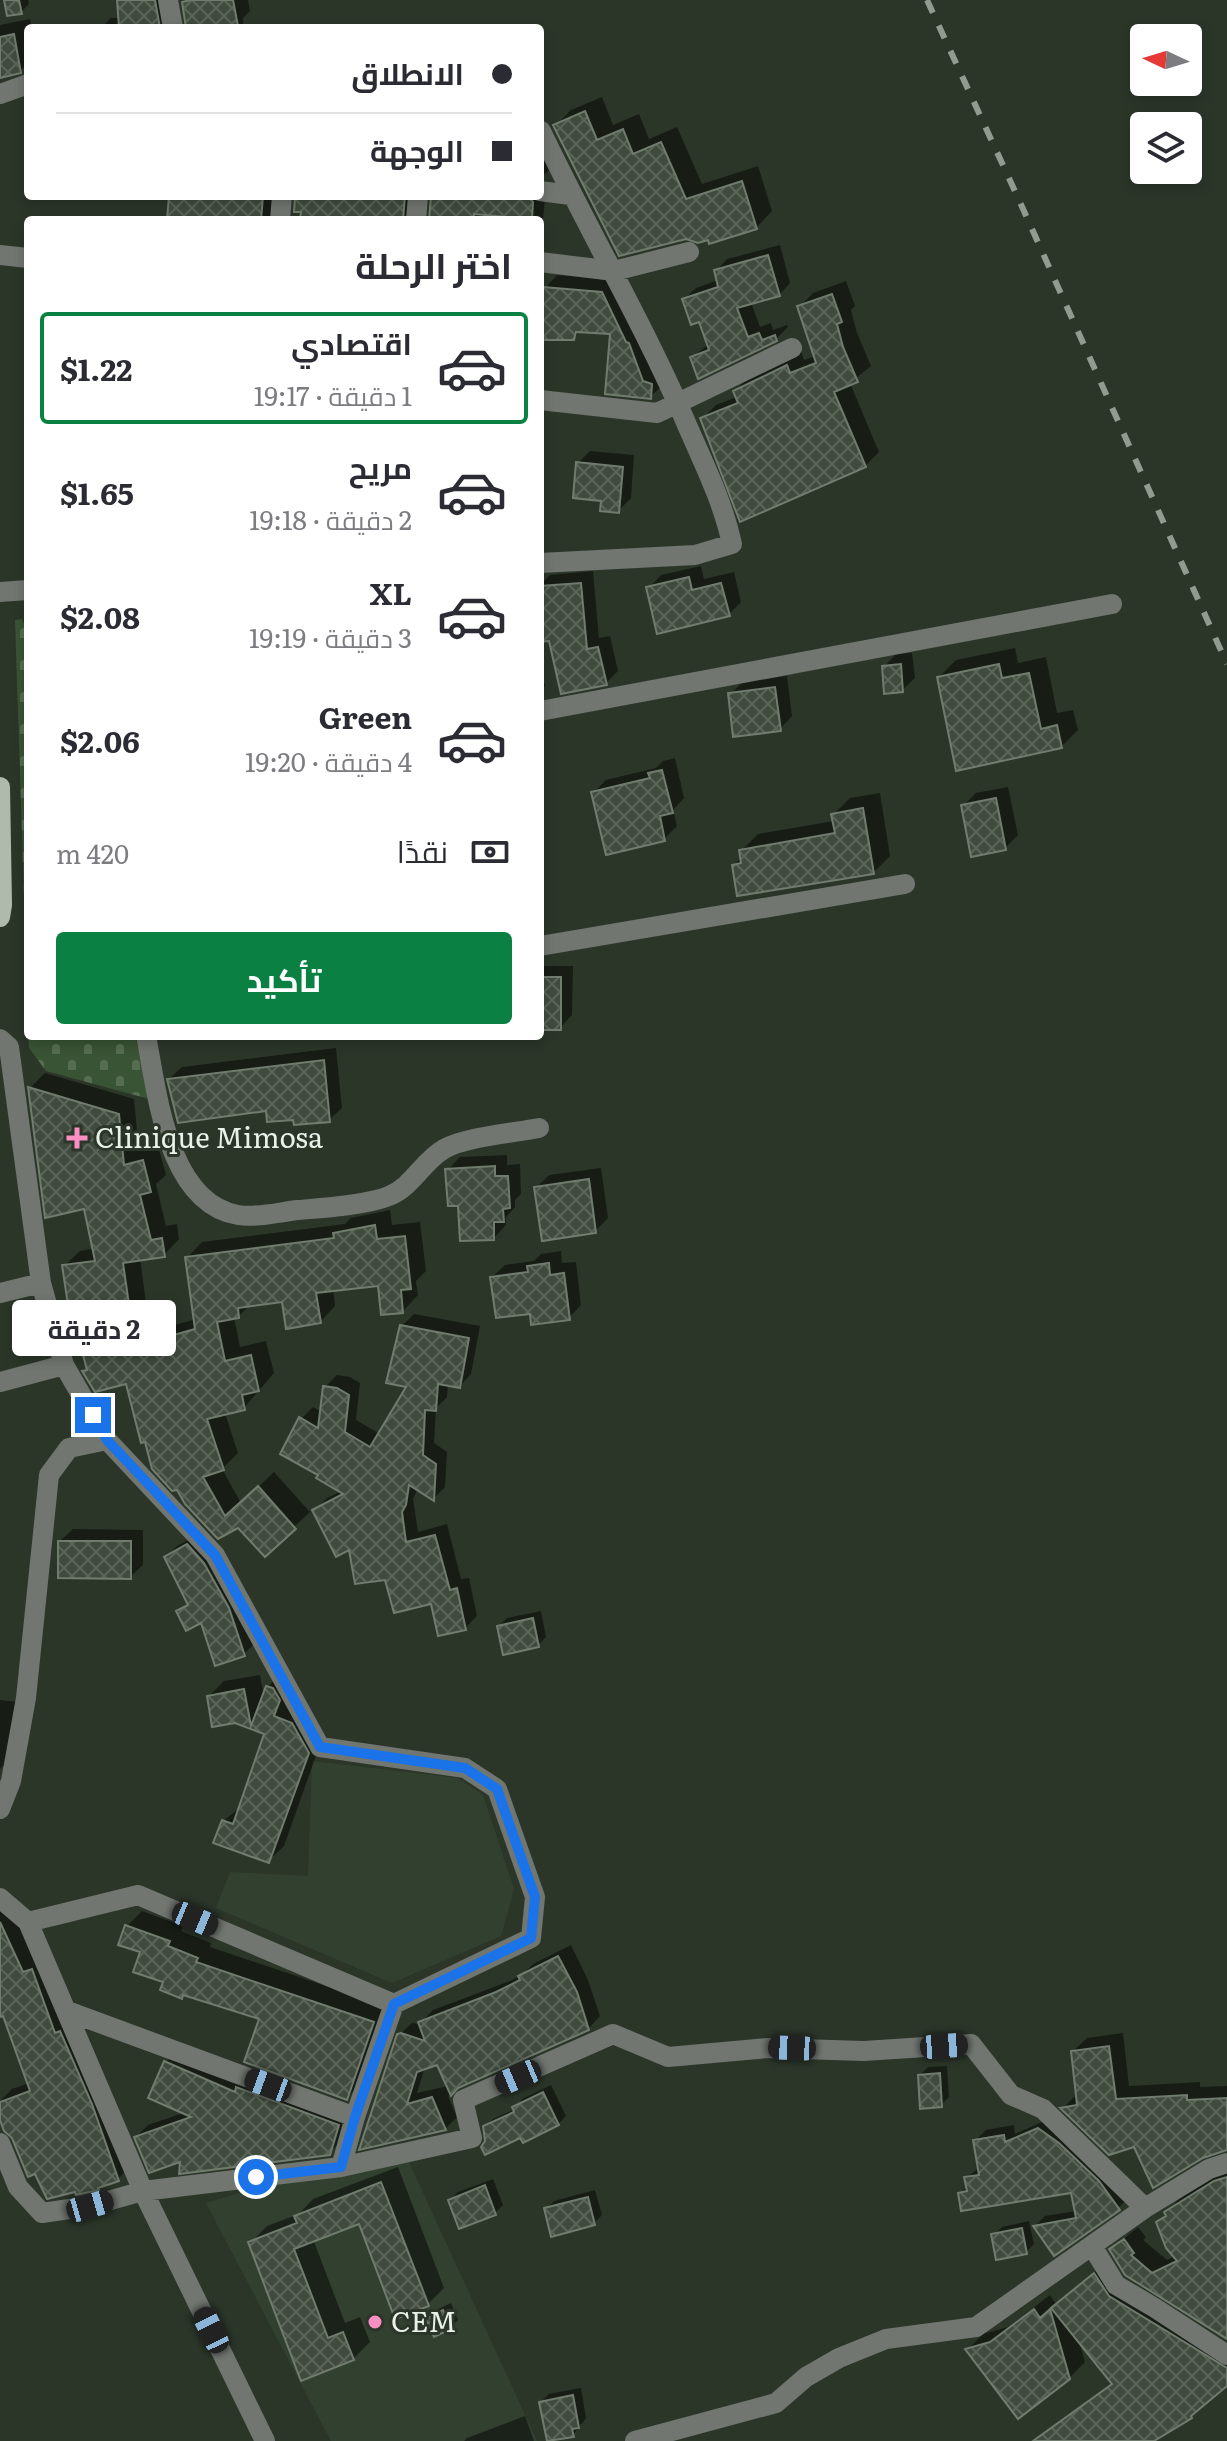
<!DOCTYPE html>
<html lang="ar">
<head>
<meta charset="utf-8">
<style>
	:root { --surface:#fff; --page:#f2f2f3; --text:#2b2b33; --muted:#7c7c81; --line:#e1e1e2; --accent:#0b8043 }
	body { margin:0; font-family:Literata,Cairo,serif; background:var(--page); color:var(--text); direction:rtl; height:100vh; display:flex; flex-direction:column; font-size:30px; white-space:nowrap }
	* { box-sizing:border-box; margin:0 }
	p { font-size:26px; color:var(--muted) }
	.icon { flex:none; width:44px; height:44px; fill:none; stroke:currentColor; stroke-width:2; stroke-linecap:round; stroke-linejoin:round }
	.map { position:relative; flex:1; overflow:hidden; direction:ltr }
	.sheet { position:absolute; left:24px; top:216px; width:520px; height:824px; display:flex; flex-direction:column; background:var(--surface); border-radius:8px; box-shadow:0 4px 12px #0003; direction:rtl }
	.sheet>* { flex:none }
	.hud { position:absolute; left:24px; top:24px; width:520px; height:176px; border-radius:8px; box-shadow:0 4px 12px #0003; direction:rtl; display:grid; align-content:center; height:176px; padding:0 32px; background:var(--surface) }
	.needle { width:52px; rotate:274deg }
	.controls { position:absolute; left:1130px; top:24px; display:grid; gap:16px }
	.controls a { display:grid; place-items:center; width:72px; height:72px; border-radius:8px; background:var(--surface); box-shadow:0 4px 12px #0003; font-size:40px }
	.end { position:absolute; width:36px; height:36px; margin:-18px; border:10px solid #1a73e8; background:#fff; box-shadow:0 0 0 4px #fff }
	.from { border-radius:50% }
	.bubble { position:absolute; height:56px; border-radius:8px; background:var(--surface); box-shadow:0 4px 12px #0003; font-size:26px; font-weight:700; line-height:56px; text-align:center; direction:rtl }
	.car { position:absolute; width:24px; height:48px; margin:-24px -12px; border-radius:10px; box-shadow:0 0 6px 2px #0007; background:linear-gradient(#222 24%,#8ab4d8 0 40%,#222 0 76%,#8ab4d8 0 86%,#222 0) }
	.hud b { display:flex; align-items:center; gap:28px; height:76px; font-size:30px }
	.hud b+b { border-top:2px solid var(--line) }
	.hud i { width:20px; height:20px; background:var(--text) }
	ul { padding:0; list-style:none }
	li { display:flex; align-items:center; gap:24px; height:112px; margin:0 16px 12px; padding:0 16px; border:4px solid transparent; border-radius:8px }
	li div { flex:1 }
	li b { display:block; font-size:30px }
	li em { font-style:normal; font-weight:700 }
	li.current { border-color:var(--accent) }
	li>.icon { width:72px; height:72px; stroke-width:1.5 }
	h2 { padding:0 32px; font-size:36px; line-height:96px }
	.pay { display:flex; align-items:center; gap:20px; height:88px; padding:0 32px; font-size:30px }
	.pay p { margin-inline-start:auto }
	.action { display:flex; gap:16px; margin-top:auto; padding:16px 32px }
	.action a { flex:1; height:92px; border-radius:8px; background:var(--accent); color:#fff; font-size:32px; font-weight:700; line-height:92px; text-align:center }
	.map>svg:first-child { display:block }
	.built { fill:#32412f }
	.cemetery { fill:url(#cemetery-stones) }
	.shadow { fill:#0007; fill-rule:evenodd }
	.building { fill:url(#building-cross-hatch); stroke:#707c6d; stroke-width:2 }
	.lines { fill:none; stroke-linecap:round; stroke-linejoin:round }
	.minor { stroke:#717670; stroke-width:20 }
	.major { stroke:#afbaad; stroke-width:20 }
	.rail { stroke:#929b90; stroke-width:6; stroke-dasharray:14 14; stroke-linecap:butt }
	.route { stroke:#1a73e8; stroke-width:10 }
	.poi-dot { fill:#fb8fc4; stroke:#2b3629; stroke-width:3 }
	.labels { text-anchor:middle; stroke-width:6; stroke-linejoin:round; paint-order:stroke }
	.poi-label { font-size:28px; fill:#eaf1e8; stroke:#2b3629; text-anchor:start }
</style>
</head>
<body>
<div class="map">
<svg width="1227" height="2441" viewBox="0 0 1227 2441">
	<defs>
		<pattern id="cemetery-stones" width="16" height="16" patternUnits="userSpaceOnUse" patternTransform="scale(2)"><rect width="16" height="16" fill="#395434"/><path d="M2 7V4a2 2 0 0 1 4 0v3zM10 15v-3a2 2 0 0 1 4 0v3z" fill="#566d51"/></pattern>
		<pattern id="building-cross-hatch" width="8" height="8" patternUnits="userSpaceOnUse" patternTransform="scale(2)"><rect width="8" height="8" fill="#404b3e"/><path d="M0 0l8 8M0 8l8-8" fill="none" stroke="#5c655a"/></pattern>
	</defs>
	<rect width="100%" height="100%" fill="#2b3629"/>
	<path class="built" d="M312,1761L458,1778L483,1795L514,1889L501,1936L392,1983L216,1908L230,1872L308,1876Z
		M408,2160L537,2441H331L206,2203L273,2183Z"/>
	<path class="cemetery" d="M22,619L28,633V1022L15,620Z
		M28,1036H135L149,1099L46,1071L29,1048Z"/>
	<path class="shadow" d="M6,0H28L29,4L21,12Z
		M119,0H167L179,28H101L111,18H121Z
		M186,0H248L250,11L243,18V28H187L184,2Z
		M30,19L32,28H28V63L20,71L0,78V25Z
		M304,26V28H274L275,27Z
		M602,97L613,125L639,114L649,139L677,127L702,184L758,166L772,211L756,228L710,242L555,126L571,110Z
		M540,121L558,163L541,177L546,188L543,219L540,222V220H302L303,211L297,196H418L417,212L429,220L433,196H540Z
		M171,196H275L273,220H169Z
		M780,245L790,283L779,295L751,302L760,327L771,323L773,330L787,325L788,327L776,339L692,357L709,344L700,320L684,299L696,288L718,280L716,271L727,259Z
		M557,275L615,280L663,385L650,397L612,332L581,331L574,338H540L545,288Z
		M846,281L855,306L851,310L857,333L871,366L850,383L879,452L865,466L702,419L716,405L737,397L735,391L749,377L801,352L804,360L816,356L799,307L813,293Z
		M590,451L634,455L631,498L618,511L603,499L578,463Z
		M701,566L704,579L734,572L741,602L729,614L649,588L661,575Z
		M593,571L599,638L610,636L618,671L606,683L550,639L540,612V585L550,575Z
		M1015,648L1018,663L1046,657L1057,713L1073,710L1078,730L1061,747L939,677L956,660Z
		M912,653L915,678L902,690L884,667L896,654Z
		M540,667L545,686L540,692Z
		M787,676L792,716L780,729L730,694L743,682Z
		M675,758L684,798L673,810L677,826L664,839L593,793L606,780L656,768L663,761Z
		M1008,787L1018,835L1005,848L963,806L976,793Z
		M880,793L890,856L873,873L734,865L742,857L741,851L758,834L834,821L833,815L850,798Z
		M540,966H573L572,1015L560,1028H540Z
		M336,1048L342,1108L329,1120L295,1118L169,1079L182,1067Z
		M45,1073L134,1099L139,1151L158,1146L166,1175L156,1184L166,1226L177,1224L179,1239L164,1255L140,1258L150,1332L196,1319L187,1258L202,1242L345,1224L351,1218L390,1210L392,1225L420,1222L426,1271L416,1281L418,1295L403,1311L379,1284L333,1289L335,1306L320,1322L284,1300L251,1304L238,1317H234L240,1347L266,1341L274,1373L244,1408L225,1413L238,1453L222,1469L241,1503L274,1472L310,1512L265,1554L239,1525L218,1536L128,1381L85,1371L89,1367L64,1266L80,1251L95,1248L86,1206L30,1088Z
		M507,1155V1165L520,1164L521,1194L515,1200V1207L506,1217V1225L494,1238L460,1203L448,1170L460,1157Z
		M601,1168L608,1218L595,1231L536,1188L549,1175Z
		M561,1251L562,1263L576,1262L581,1305L569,1318L532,1312L492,1277L505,1265L534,1261L541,1254Z
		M414,1314L480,1326L471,1374L460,1386L448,1384L447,1397L436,1408L434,1443L447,1452L445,1487L434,1498L418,1488L413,1499L418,1532L447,1524L461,1579L469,1578L477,1616L465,1628L433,1601L387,1577L351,1547L315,1510L327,1498L342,1491L301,1419L313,1407L322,1412L325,1387L337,1375L350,1377L360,1383L356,1420L380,1434L409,1386L402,1326Z
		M73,1529L143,1530V1565L130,1577L60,1541Z
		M199,1534L255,1643L244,1654L202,1620L179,1612L189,1602L166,1557L177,1546Z
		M541,1611L546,1637L538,1645L499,1626L507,1618Z
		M283,1671L323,1736L284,1846L268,1861L223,1821L241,1807L267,1732L235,1721L209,1696L224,1681L260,1675L264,1698L268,1687Z
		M0,1700L18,1702L10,1759L0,1769Z
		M6,1891L133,2163L118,2179L36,2171L0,2115V2101L12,2089L29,2083L0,2004V1894Z
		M142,1911L183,1926L181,1931L211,1943L210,1947L388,2007L361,2083L347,2098L262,2018L165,1981L127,1926Z
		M571,1945L588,1980L600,2016L588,2029L459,2086L448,2096L457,2117L445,2129L362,2147L399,2035L412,2023L419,2024L433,2010L510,1981L522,1975L533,1964ZM438,2062L448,2086L417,2093L425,2067Z
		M1123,2033L1129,2086L1200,2082V2087L1227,2086V2149L1135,2145L1063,2108L1076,2095L1073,2051L1087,2038Z
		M178,2050L350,2113L341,2141L329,2153L182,2159L136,2137L148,2125L186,2112L150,2097L166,2062Z
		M947,2066L949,2097L941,2105L920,2075L928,2067Z
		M551,2085L566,2116L558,2124L521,2136L487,2141L485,2127L493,2119L515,2109L522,2099Z
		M1049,2119L1128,2198L1118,2208L1054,2253L1035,2226L1045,2216L1076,2211L1073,2191L960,2193L968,2186L966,2178L980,2167L976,2140L986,2130L1014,2125L1015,2134Z
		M398,2167L444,2288L427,2305L360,2221L313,2239L345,2323L360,2317L370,2342L353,2359L302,2378L250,2243L267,2226L299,2214L313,2199Z
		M1227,2170V2337L1112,2249L1138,2227L1146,2237L1143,2240L1167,2260L1175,2256L1158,2222L1180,2198Z
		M493,2179L503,2205L495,2213L450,2200L458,2192Z
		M595,2190L602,2215L594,2223L546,2209L554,2201Z
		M1029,2221L1034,2244L1026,2252L994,2235L1002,2227Z
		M1108,2261L1123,2283L1227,2348V2384L1143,2441H1033L1113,2382L1078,2338L1085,2362L1069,2378L968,2349L983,2334L1008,2327L1050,2295L1056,2304Z
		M451,2303L458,2320L450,2328L428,2318L436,2310Z
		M581,2388L586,2418L573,2435L541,2402L549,2394Z
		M525,2416L534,2441H464L467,2438Z"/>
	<path class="building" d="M4,0H19L22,14L7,16Z
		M117,0H155L160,28H119Z
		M191,0H233L238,26L186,28L182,2Z
		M14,34L21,73L0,78V37Z
		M585,111L597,140L623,129L633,154L661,142L686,199L742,181L757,229L709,244L708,240L698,243L686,239L619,256L553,125Z
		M169,196H263L261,220H167Z
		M295,196H405L403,220H300L301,212H294Z
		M431,196H528L533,202L532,220H506V217L474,214V220H429Z
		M768,255L780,296L737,308L748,337L759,333L762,340L775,335L777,341L698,379L690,357L709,350L699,322L691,325L682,299L718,287L714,270Z
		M543,287L602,292L626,342L629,343L643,381L652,384L651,399L605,394L610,334L576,332L574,340H540Z
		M832,294L842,322L837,324L843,347L858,382L834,392L866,467L740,522L700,418L738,403L733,391L787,365L790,373L816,363L797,306Z
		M576,462L623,467L619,513L600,511L601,501L573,498Z
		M689,577L692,590L721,583L730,616L657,634L646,587Z
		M581,583L587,649L598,647L607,685L561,694L549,641L540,642V586Z
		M901,664L903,692L884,694L882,666Z
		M999,664L1002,678L1029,673L1041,729L1057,725L1062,748L956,771L937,677Z
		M775,687L781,731L733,737L728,693Z
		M662,770L673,813L660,816L665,841L606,855L591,792L650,778L648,773Z
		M996,798L1006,850L971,857L961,805Z
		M863,808L874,874L737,896L732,865L741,863L739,850L835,833L831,814Z
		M540,977H561V1030H540Z
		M324,1060L330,1122L294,1125L293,1120L267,1122L266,1111L178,1123L167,1079Z
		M28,1087L119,1114L124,1165L143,1160L151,1192L140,1195L151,1240L162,1238L165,1257L123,1263L135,1346L195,1329L185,1257L334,1238L333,1233L375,1225L377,1239L405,1236L411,1289L401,1290L403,1313L381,1315L378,1286L316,1293L321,1323L286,1329L282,1302L238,1308L239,1318L217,1322L225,1361L251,1355L259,1391L242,1395L245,1410L207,1419L224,1470L203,1477L225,1516L258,1486L296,1529L265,1557L238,1528L218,1539L185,1504L177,1490L172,1491L152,1469L145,1442L141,1443L126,1384L95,1392L82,1371L87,1370L80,1344L74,1345L62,1265L95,1261L84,1209L45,1218Z
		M495,1166V1176H508L510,1208L503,1209L504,1222H494V1240L460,1241L458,1206H448L445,1169Z
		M589,1179L596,1233L542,1241L534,1187Z
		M549,1263L550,1275L564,1273L570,1320L531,1325L530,1314L496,1318L490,1277L528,1272L527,1266Z
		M400,1325L469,1338L460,1388L438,1384L436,1411L425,1410L423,1455L436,1464L434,1501L409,1485L406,1505L402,1512L406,1542L435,1535L450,1590L457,1588L466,1630L438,1636L431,1604L394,1613L385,1580L355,1584L349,1550L336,1557L312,1510L343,1494L316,1478L318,1475L280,1454L299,1417L318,1428L323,1386L337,1388L349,1395L345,1432L370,1447L406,1387L386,1383Z
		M58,1541H131V1579L58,1578Z
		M187,1544L204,1563L229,1608L245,1656L215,1666L201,1623L186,1631L176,1611L188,1605L164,1557Z
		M533,1618L539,1647L503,1655L497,1626Z
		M266,1686L273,1688L280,1700L274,1716L292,1723L309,1753L269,1863L213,1843L222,1820L233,1824L264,1734L235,1723L212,1727L207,1696L244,1689L251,1726Z
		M0,1922L23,1972L32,1969L55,2033L60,2031L92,2104L119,2181L98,2188L99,2190L76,2195L75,2192L47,2199L35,2174L28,2177L12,2138L4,2131L0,2120V2102L30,2091L3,2016L0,2017Z
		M125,1925L170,1941L168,1946L198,1958L196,1962L374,2022L347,2100L244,2062L259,2019L183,1995L182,1999L160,1990L163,1982L133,1972L140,1952L118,1945Z
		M558,1956L577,1992L589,2030L458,2088L451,2096L437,2065L417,2072L407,2104L432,2097L446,2130L359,2150L397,2034L401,2033L425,2041L418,2022L496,1992L520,1980L518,1976Z
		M1109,2046L1116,2099L1187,2095V2100L1227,2098V2150L1203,2158L1153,2188L1134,2147L1109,2155L1060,2108L1077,2105L1071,2051Z
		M164,2061L235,2092L236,2087L339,2125L330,2155L179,2174L180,2162L149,2173L134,2137L191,2117L148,2098Z
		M940,2073L942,2107L920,2109L918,2075Z
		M543,2092L559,2125L523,2143L520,2138L485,2155L481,2147L485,2141L483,2126L514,2112L512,2107Z
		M1038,2128L1059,2143L1099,2181L1120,2210L1054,2256L1033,2226L1076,2218L1071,2193L961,2211L958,2193L967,2191L964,2177L979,2175L973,2140L1004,2135L1005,2142Z
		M1227,2177V2339L1125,2275L1109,2249L1124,2239L1134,2253L1131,2255L1152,2273L1177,2261L1166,2248L1156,2222L1166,2216L1164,2212L1214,2181Z
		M381,2182L429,2306L395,2319L359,2224L294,2249L328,2338L343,2332L354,2360L301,2381L248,2242L297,2223L294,2216Z
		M485,2185L496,2215L459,2229L448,2200Z
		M588,2197L595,2225L551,2237L544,2208Z
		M1022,2228L1027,2254L996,2260L991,2234Z
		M1094,2273L1109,2296L1227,2368V2386L1191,2416L1192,2418L1154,2441H1033L1112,2384L1051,2308Z
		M1034,2309L1040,2318L1050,2309L1070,2379L1018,2419L965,2349L990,2342Z
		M443,2310L451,2329L434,2337L425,2318Z
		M573,2395L579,2428L572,2429L574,2437L547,2441L539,2402Z"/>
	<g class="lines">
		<path class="minor" d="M168,0L173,28
			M0,94L28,84
			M540,191L571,195
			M280,220L282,196
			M416,220L418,196
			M0,255L28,258
			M540,262L614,271L689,252
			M540,400L657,413L792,348
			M540,563L695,555L732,544C723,502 704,464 687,425C644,324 588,230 541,131
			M0,592L28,590
			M540,711L1112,604
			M540,946L905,884
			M146,1036C157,1091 167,1203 238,1215C256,1218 280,1212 298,1210C323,1208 367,1205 389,1196C412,1187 423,1161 444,1149C465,1137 513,1133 539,1128
			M0,1039L9,1047L41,1283L64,1365L107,1440
			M0,1293L41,1283
			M0,1382L64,1365
			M0,1809L11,1781L26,1698L49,1475L69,1448L107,1440L215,1555L320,1747L465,1768L497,1789L535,1897L531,1938L394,2004L138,1895L28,1922L0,1898
			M28,1922L143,2191L265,2441
			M67,2011L355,2117
			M0,2143L18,2187L42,2213L90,2206L143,2191L341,2167L355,2117L394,2004
			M341,2167L472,2138L463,2100L613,2034L668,2057L768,2048L864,2051L971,2044L1011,2095L1043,2109L1145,2208
			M1092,2246L1116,2285L1155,2308L1227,2355
			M635,2441L776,2403L806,2377L839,2358L886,2339L976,2327L1145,2208L1209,2169L1227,2163"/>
		<path class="major" d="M0,787L2,905L0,917"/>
		<path class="rail" d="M927,0L1019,200L1227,664"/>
	</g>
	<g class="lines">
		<path class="route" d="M93,1415L107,1440L215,1555L320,1747L465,1768L497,1789L535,1897L531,1938L394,2004L355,2117L341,2167L256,2177"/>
	</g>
	<g class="poi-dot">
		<path d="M73 1126h8v8h8v8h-8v8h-8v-8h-8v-8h8z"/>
		<circle cx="375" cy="2322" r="8"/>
	</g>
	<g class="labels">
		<g class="poi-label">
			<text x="95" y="1148">Clinique Mimosa</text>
			<text x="391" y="2332">CEM</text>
		</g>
	</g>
</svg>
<div class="controls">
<a><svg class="needle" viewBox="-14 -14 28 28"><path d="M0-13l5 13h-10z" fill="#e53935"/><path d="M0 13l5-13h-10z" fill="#7c7c81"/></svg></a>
<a><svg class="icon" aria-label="layers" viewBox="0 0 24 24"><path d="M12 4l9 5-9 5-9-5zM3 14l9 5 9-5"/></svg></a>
</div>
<i class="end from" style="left:256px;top:2177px"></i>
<i class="end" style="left:93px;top:1415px"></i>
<div class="bubble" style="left:12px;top:1300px;width:164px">2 دقيقة</div>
<i class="car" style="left:195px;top:1919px;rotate:113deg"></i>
<i class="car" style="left:944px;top:2046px;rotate:86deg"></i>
<i class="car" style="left:792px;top:2048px;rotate:272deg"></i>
<i class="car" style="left:518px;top:2077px;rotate:247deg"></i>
<i class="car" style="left:268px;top:2085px;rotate:290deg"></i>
<i class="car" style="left:90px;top:2206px;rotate:74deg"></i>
<i class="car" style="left:211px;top:2330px;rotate:334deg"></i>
<div class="hud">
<b><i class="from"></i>الانطلاق</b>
<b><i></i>الوجهة</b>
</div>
<section class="sheet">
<h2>اختر الرحلة</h2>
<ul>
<li class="current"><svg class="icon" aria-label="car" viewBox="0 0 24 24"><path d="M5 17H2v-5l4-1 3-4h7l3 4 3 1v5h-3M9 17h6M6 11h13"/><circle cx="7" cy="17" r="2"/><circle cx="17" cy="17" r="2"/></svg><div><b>اقتصادي</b><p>1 دقيقة · 19:17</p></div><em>$1.22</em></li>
<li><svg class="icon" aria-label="car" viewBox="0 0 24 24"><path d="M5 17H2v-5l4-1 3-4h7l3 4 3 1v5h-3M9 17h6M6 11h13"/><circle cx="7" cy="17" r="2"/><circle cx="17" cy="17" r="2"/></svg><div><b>مريح</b><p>2 دقيقة · 19:18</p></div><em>$1.65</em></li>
<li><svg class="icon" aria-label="car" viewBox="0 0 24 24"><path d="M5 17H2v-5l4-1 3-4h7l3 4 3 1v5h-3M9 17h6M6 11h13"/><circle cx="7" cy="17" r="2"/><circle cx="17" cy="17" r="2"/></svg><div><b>XL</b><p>3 دقيقة · 19:19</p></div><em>$2.08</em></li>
<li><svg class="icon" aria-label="car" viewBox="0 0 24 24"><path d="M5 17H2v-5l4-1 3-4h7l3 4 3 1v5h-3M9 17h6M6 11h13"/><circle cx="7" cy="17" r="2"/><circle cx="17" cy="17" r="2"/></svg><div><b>Green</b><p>4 دقيقة · 19:20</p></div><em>$2.06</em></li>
</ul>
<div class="pay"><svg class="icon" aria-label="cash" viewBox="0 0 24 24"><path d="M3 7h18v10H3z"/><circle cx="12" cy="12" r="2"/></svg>نقدًا<p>420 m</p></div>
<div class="action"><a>تأكيد</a></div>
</section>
</div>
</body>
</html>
